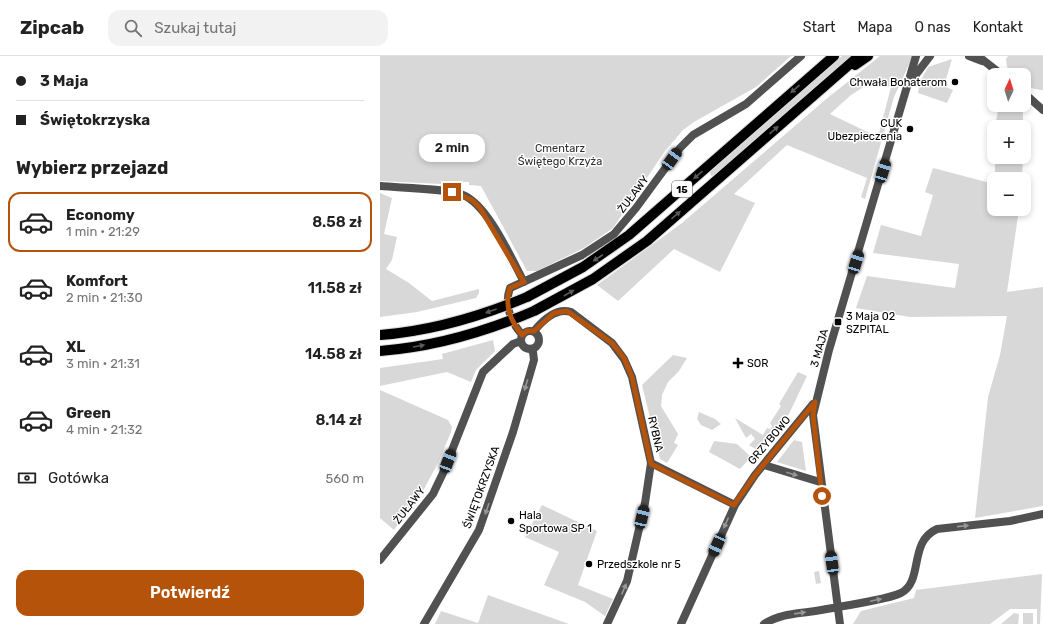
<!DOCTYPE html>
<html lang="pl">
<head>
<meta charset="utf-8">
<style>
	:root { --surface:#fff; --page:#f2f2f2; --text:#222; --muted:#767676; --line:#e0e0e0; --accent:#b45309 }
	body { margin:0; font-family:Rubik,sans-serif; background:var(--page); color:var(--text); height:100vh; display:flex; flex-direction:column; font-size:15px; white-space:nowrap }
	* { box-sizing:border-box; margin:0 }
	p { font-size:13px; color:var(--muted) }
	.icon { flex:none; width:22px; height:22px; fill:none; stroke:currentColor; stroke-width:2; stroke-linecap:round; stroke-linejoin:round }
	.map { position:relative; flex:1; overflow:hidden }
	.side { display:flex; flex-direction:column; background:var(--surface); width:380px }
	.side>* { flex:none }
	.hud { display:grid; align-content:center; height:88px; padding:0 16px; background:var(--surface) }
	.needle { width:26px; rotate:4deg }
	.buttons { position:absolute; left:607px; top:12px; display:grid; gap:8px }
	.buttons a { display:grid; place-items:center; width:44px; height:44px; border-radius:8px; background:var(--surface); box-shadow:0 2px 6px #0003; font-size:20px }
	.end { position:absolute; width:18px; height:18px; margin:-9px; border:5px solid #b45309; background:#fff; box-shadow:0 0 0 2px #fff }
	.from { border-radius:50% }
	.bubble { position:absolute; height:28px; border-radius:12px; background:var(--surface); box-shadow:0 2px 6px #0003; font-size:13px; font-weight:600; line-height:28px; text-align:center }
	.car { position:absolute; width:12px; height:24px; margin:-12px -6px; border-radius:5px; box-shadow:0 0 3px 1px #0007; background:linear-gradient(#222 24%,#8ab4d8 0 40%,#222 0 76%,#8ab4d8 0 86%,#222 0) }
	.hud b { display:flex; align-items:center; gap:14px; height:38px; font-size:15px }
	.hud b+b { border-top:1px solid var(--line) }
	.hud i { width:10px; height:10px; background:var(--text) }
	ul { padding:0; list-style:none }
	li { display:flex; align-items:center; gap:12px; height:60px; margin:0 8px 6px; padding:0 8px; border:2px solid transparent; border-radius:12px }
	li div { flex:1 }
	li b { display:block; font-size:15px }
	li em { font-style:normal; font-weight:600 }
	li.on { border-color:var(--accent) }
	li>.icon { width:36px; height:36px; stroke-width:1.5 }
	h2 { padding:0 16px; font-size:18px; line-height:48px }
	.pay { display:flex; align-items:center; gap:10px; height:44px; padding:0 16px; font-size:15px }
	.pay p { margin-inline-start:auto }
	.button { display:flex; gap:8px; margin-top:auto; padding:8px 16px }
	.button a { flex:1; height:46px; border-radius:12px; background:var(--accent); color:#fff; font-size:16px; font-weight:600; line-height:46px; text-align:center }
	header { display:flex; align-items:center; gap:24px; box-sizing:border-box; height:56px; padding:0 20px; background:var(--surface); border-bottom:1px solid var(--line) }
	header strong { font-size:19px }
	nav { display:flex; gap:22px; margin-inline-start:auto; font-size:14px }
	.search { width:280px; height:36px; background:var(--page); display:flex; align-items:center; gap:10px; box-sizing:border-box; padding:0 14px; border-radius:12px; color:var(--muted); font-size:15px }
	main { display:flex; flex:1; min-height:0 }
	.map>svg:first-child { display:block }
	.green { fill:#d8d8d8; fill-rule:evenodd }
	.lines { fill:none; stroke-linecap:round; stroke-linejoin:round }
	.primary-casing { stroke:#dbdbdb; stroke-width:12 }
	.minor { stroke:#515151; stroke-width:8 }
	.tertiary { stroke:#515151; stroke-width:8 }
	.primary { stroke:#000; stroke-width:10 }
	.primary-bridge-casing { stroke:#dbdbdb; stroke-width:12; stroke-linecap:butt }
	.primary-bridge { stroke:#000; stroke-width:10 }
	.oneway { fill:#595959 }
	.oneway2 { fill:#979797 }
	.route { stroke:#b45309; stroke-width:5 }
	.poi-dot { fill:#000; stroke:#fff; stroke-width:1.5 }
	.labels { text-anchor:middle; stroke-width:3; stroke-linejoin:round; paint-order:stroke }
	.shield { fill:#fff; stroke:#4c4c4c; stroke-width:1 }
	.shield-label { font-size:10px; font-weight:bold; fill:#000 }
	.poi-label { font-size:11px; fill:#000; stroke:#fff; text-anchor:start }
	.park-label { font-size:11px; fill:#2f2f2f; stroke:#fff }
	.street-label { font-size:11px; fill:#000; stroke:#fff }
</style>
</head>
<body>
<header>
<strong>Zipcab</strong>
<div class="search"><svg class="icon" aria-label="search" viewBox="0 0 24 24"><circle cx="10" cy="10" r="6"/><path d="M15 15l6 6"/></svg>Szukaj tutaj</div>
<nav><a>Start</a><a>Mapa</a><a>O nas</a><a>Kontakt</a></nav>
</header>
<main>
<section class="side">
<div class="hud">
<b><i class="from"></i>3 Maja</b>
<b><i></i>Świętokrzyska</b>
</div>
<h2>Wybierz przejazd</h2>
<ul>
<li class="on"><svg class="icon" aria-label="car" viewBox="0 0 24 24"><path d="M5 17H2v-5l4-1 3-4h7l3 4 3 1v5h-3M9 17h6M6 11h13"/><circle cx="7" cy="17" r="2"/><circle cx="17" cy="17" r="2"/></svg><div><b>Economy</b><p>1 min · 21:29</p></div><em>8.58 zł</em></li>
<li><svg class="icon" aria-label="car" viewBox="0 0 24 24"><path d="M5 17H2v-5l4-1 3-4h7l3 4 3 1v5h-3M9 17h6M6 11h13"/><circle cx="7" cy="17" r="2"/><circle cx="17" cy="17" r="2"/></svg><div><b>Komfort</b><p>2 min · 21:30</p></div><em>11.58 zł</em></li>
<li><svg class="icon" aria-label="car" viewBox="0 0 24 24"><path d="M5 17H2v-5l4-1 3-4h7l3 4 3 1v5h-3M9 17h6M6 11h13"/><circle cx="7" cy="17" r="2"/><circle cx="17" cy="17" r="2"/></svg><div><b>XL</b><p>3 min · 21:31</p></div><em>14.58 zł</em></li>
<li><svg class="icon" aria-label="car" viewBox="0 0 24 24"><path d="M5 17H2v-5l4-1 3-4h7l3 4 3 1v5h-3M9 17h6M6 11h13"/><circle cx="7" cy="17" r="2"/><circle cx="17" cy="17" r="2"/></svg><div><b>Green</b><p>4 min · 21:32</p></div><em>8.14 zł</em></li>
</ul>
<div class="pay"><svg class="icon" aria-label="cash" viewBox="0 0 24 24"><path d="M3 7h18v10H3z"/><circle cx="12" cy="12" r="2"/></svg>Gotówka<p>560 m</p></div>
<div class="button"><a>Potwierdź</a></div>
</section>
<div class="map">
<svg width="663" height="568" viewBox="0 0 663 568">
	<rect width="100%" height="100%" fill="#fff"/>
	<path class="green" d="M0,0H411L376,31L314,66L303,74L285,95L233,172L204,192L157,215H147L101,130L89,129V126H83L82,129L0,125Z
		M462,0H471L334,119L331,120L330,116Z
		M500,0H533L514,41L485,143L481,141L487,122L407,89L354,138L375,147L340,216L294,193L238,245L217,229L302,167L445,44ZM490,27L511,31L498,81L450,58L471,39Z
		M628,0H663V34C656,34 650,32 644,27V19H635L627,11L626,3Z
		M572,3L564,30L573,34L567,47L538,37L540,26L548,11Z
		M619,49H640L643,51V71H615Z
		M615,101H643L642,123H615Z
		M553,112L614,128V153H639L627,236L663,231V450L595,462L608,341L620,299L627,260L530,261L476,252L487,220L575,232L579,208L493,197L501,169L541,180L553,139L545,136Z
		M0,137L12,142L4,178L17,181L12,204L6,213L29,227L52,245L99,233V237L96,242L37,256L0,261Z
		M113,284L115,295L96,314L91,326L67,316L0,330V312L63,303L62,298Z
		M293,299L307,302L299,315L288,326L282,339L281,350L298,378L294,387L298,389L287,407L280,403L262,329Z
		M418,316L427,320L409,358L377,394L369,389L375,383L371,378L366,382L355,362L383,379L387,372L390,373L392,370L390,367L401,350L399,348Z
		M0,334L68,364L72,371L71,376L58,407L44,433L14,474L0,462Z
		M319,356L335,363L341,368L332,374L321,369L317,363Z
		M414,384L422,386L426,415L397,406Z
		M334,385L357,388L371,401L360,413L329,396Z
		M162,449L217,475L198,529L233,543L225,560L205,546L164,529L179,496L145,481Z
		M439,515L441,527L436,528L434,516Z
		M662,518L660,568H657V553H630L610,568H473L481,555L534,542L536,534Z
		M108,539L189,568H55L61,555L98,567Z
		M634,557L639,558L638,568H621Z
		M643,557H653V568H643Z"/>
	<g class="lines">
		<g class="primary-casing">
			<path id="primary" d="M475,9L488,0
				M147,241L203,211L249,179L454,0
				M154,255L213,223L267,185L479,0"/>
		</g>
		<path class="minor" d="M534,21L550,0
			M0,130C21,132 65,132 83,139C108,149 131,202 144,226
			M141 284a9 9 0 1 1 18 0a9 9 0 1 1-18 0Z
			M154,275C163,264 176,251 191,256L232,287L244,303L252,321L271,407L265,447L247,525L227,568
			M142,279C131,266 124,249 130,232L202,199L234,178L256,152L300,92L313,79L366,48L421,0
			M271,407L355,449
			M384,409L440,426
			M0,504L53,438L63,417L103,316L133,288L141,285
			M44,568L99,474L133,376L154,304L153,296L150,293
			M301,568L355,449L375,419L433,348
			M384,568C398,559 412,558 428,556C449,553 470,549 491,545C501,543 512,541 521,537C544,525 528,486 557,473L630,465L663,458
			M460,568L433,359L449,294L536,0"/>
		<path class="tertiary" d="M589,0L602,5
			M598,0L622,19
			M644,37L663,54"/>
		<use href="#primary" class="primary"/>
		<g class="primary-bridge-casing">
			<path id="primary-bridge" d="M0,279C51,275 99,261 147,241
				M0,295C54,291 105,276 154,255"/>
		</g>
		<use href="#primary-bridge" class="primary-bridge"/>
	</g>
	<defs><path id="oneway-solid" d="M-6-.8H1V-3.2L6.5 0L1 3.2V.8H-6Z"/></defs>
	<g class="oneway">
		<use href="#oneway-solid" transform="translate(415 33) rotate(139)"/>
		<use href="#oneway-solid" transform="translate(394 74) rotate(-41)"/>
		<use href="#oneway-solid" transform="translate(318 119) rotate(139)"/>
		<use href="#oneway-solid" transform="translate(296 159) rotate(-41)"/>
		<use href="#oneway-solid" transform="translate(218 202) rotate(147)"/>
		<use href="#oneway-solid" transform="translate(189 237) rotate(-30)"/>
		<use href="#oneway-solid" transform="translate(111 255) rotate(160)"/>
		<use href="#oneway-solid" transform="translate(39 290) rotate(-10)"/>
	</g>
	<g class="oneway2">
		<use href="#oneway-solid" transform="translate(146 329) rotate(107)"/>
		<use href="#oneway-solid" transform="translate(412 418) rotate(16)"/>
		<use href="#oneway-solid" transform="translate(107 453) rotate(109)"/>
		<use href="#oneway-solid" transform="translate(346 467) rotate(114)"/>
		<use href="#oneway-solid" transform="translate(583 470) rotate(-6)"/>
		<use href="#oneway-solid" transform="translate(244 533) rotate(-67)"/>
		<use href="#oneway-solid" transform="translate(496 544) rotate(-12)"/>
		<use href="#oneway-solid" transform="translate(420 557) rotate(-8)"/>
	</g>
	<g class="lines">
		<path class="route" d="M72,136L92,144L100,152L144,226L130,232C124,249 131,266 142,279L147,275H154L174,257L187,255L232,287L244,302L252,321L271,408L354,449L375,419L435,346L433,359L442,440"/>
	</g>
	<g class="poi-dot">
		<circle cx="575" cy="26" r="4"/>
		<circle cx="530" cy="73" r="4"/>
		<rect x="454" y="262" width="8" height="8" rx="2"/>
		<path d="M356 301h4v4h4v4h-4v4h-4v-4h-4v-4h4z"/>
		<circle cx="131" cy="465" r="4"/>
		<circle cx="209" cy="508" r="4"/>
	</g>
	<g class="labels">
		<rect class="shield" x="292" y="125" width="20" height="16" rx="3"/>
		<g class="shield-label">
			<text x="302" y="137">15</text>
		</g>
		<g class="poi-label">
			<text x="567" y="30" text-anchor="end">Chwała Bohaterom</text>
			<text x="522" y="71" text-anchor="end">CUK<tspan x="522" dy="13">Ubezpieczenia</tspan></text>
			<text x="466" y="264">3 Maja 02<tspan x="466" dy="13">SZPITAL</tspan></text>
			<text x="367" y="311">SOR</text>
			<text x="139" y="463">Hala<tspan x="139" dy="13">Sportowa SP 1</tspan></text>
			<text x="217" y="512">Przedszkole nr 5</text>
		</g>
		<g class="park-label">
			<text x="180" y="96">Cmentarz<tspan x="180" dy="13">Świętego Krzyża</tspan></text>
		</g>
		<g class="street-label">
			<text transform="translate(253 138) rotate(-53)" y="4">ŻUŁAWY</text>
			<text transform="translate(439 292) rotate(-74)" y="4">3 MAJA</text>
			<text transform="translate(276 378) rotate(77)" y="4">RYBNA</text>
			<text transform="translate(389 384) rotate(-50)" y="4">GRZYBOWO</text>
			<text transform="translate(101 431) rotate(-70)" y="4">ŚWIĘTOKRZYSKA</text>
			<text transform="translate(29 449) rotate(-52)" y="4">ŻUŁAWY</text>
		</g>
	</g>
</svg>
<div class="buttons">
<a><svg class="needle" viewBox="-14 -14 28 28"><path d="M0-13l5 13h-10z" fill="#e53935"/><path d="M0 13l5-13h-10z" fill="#767676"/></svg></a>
<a>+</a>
<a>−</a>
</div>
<i class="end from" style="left:442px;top:440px"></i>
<i class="end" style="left:72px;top:136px"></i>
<div class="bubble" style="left:39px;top:78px;width:66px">2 min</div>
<i class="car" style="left:292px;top:103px;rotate:36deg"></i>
<i class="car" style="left:503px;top:115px;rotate:17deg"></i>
<i class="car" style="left:476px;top:206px;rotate:17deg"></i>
<i class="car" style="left:68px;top:405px;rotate:21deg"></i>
<i class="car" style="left:262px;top:461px;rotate:13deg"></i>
<i class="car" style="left:337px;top:489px;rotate:204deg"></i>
<i class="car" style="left:452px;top:507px;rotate:352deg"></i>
</div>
</main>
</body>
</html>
